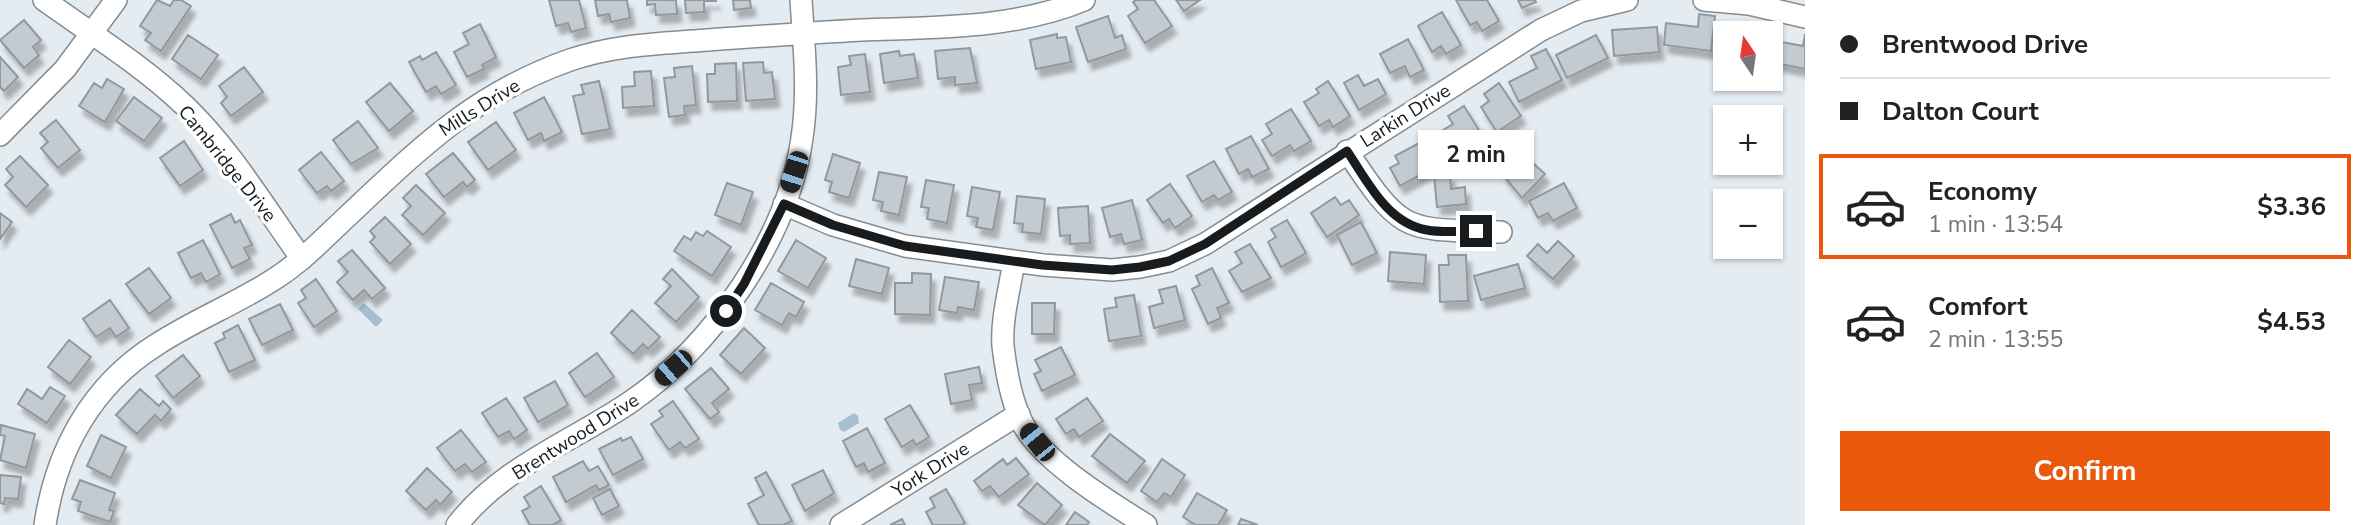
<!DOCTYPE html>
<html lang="en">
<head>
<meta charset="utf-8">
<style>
	:root { --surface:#fff; --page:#f6f6f6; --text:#222; --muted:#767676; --line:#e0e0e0; --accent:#ea580c }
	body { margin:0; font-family:"Nunito Sans",sans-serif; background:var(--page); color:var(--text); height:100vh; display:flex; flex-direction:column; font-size:26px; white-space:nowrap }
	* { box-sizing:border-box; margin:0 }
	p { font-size:23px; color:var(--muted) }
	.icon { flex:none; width:38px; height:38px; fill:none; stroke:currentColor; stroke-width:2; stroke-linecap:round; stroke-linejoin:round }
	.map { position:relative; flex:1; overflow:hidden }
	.sheet { display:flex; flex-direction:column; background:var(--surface); width:560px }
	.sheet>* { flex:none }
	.banner { display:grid; align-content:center; height:154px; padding:0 35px; background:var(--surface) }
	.needle { width:46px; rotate:347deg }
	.fabs { position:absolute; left:1713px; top:21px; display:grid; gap:14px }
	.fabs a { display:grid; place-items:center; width:70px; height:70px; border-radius:0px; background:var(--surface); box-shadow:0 2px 5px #0004; font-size:35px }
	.end { position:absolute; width:32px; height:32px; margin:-16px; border:9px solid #191c1e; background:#fff; box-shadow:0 0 0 4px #fff }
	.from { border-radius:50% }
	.bubble { position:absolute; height:49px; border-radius:0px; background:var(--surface); box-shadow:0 2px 5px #0004; font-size:23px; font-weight:700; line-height:49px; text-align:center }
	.car { position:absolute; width:21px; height:42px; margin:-21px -10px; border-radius:9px; box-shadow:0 0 5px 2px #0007; background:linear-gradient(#222 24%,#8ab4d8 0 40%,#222 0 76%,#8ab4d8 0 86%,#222 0) }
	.banner b { display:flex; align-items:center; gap:24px; height:66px; font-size:26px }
	.banner b+b { border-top:2px solid var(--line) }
	.banner i { width:18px; height:18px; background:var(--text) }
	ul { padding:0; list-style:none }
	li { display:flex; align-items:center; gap:21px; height:105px; margin:0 14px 10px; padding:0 21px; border:4px solid transparent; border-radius:0px }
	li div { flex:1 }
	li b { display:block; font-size:26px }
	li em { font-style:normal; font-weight:700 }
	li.current { border-color:var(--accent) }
	li>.icon { width:63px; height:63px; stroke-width:1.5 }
	.primary-button { display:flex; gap:14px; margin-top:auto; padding:14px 35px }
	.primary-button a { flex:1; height:80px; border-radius:0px; background:var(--accent); color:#fff; font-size:28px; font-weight:700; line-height:80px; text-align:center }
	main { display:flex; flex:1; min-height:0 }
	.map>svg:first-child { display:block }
	.water { fill:#a3bfd3 }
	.building { fill:#c3cbd1; stroke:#91989e; stroke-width:2; filter:url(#shadow) }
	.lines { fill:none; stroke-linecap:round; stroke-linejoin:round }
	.minor-casing { stroke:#848c91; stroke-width:24 }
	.minor { stroke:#fff; stroke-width:21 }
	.route { stroke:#191c1e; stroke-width:9 }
	.labels { text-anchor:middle; stroke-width:7; stroke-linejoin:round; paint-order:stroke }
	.street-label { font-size:19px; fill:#191c1e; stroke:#fff }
</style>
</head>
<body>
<main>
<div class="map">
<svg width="1805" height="525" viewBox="0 0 1805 525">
	<defs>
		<filter id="shadow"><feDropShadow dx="4.5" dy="8" stdDeviation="2" flood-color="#0004"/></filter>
	</defs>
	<rect width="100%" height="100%" fill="#e4ecf2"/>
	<path class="water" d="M364,303L383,320L376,327L358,309Z
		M854,413L858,416L859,423L844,432L840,430L838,423Z"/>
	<path class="building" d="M157,0L170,6L174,0H181L191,6L161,51L145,40L151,33L140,26Z
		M549,0H579L586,28L571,32L568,23L556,26Z
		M595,0H627L630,18L611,22L609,14L598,16Z
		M647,0H676L677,14L656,15L655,4L647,5Z
		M685,0H716V1H704V12L686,13Z
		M733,0H750L751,8L734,10Z
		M1136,0H1154L1172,26L1145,43L1128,16L1138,9L1133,2Z
		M1176,0H1200L1184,11Z
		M1456,0H1487L1499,21L1482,31L1477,22L1470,25Z
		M1518,0H1535L1536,2L1522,8Z
		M1442,12L1461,45L1446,54L1441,46L1432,52L1418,26Z
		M1699,14L1715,16L1711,51L1664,45L1666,23L1698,27Z
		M1108,16L1115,38L1122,35L1126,49L1088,62L1076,27Z
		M24,20L41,40L33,47L39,55L24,68L0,40Z
		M480,24L496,57L482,65L484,69L467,77L454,52L469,44L463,33Z
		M1657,27L1659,52L1614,56L1612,30Z
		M1722,27L1757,33H1726V53L1718,51Z
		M1057,34V38L1066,37L1071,62L1036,69L1030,40Z
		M1805,34V69L1771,62V40L1803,46Z
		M188,35L218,55L201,79L172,59Z
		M1596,35L1608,58L1567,78L1556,55Z
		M1408,39L1424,70L1410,77L1405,66L1390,73L1380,54Z
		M970,48L977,83L955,85V77L938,79L935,51Z
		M1546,49L1562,80L1519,102L1509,82L1537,68L1531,56Z
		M899,51L900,56L914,54L918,78L884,83L880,54Z
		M436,52L456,85L441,94L436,86L426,92L409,62L420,56L422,60Z
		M865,54L870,92L841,95L838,67L851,65L849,56Z
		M0,57L18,77L4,91L0,87Z
		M763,62L764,73L772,72L775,99L746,101L743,63Z
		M736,63L737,101L708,102L707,74H715V64Z
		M692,66L696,105L684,106L685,115L669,117L664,78L675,77L674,68Z
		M244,67L263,92L231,116L221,103L227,97L219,86Z
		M651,71L654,106L623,108L622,87L635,86L634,72Z
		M1358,75L1364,86L1378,79L1386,94L1359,110L1344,83Z
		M107,79L124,89L105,122L79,106L94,83L102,88Z
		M599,81L610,129L582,134L573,96L584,94L581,85Z
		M1328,81L1350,116L1333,127L1329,120L1319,126L1304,102L1319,93L1316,89Z
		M390,83L413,111L389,131L366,102Z
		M1499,83L1521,116L1497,132L1481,107L1489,101L1484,94Z
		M134,97L162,118L144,141L116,121Z
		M544,97L562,132L544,141L541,133L528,140L514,113Z
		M1464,106L1485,140L1459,156L1443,130L1453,124L1448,116Z
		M1291,109L1311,141L1294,151L1290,145L1272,156L1262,140L1272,134L1266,124Z
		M56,120L80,150L58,168L41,148L48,142L40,133Z
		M358,121L378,148L351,164L333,140Z
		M496,122L516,150L488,170L468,142Z
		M1251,136L1269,169L1252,177L1248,169L1239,174L1226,149Z
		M184,141L203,170L180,186L160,158Z
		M1419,143L1433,168L1400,186L1390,168L1399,163L1395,156Z
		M321,152L344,181L331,191L327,186L317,193L299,170Z
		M453,153L475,180L467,187L463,182L444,197L426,174Z
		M1522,153L1545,174L1522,198L1502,174Z
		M833,154L860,163L849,198L829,192L832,182L825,180Z
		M20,156L48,185L26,207L5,185L13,177L6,169Z
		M1214,161L1232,192L1218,200L1214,195L1202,202L1187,176Z
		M879,172L907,177L899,215L881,211L883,202L873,200Z
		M1450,174L1451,189L1465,187L1466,204L1437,207L1434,175Z
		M926,180L954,185L947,223L927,219L929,208L921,207Z
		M727,183L753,192L741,225L715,215Z
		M1564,183L1577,208L1553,221L1548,213L1538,218L1529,201Z
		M1170,184L1192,216L1175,228L1169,219L1163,223L1147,200Z
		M416,185L445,213L423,235L402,215L411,206L403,198Z
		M972,187L1000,192L993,230L976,227L978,218L967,216Z
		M1017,196L1045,199L1041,234L1022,232L1023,224L1014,223Z
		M1335,197L1341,205L1349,200L1359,215L1327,237L1311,213Z
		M1132,200L1142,240L1124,244L1121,234L1110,237L1102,208Z
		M1088,206L1090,243L1070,244V235L1060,236L1058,208Z
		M0,213L12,222L0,239Z
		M231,214L235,223L240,220L252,245L244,248L250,259L232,268L210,225Z
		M385,217L411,244L390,264L370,242L375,237L370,231Z
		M1287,220L1306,253L1281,267L1268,242L1276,237L1271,229Z
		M1361,222L1377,253L1352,265L1337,235Z
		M707,231L731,247L712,276L674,251L684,236L691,240L696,232L703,236Z
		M203,240L220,274L206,282L201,273L191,278L178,253Z
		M796,240L826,258L808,288L778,271Z
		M1558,241L1574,256L1553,279L1527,256L1538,244L1547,253Z
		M1250,244L1271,278L1242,292L1229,271L1242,263L1235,252Z
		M352,250L385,288L372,299L364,290L353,300L337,282L348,272L338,261Z
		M1390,252L1426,255L1424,284L1388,281Z
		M1448,255H1466L1468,301L1440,302L1439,265H1449Z
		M856,259L889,268L882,294L849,286Z
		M1518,264L1525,288L1481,300L1474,276Z
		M149,268L171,298L149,314L126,284Z
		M1212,268L1229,303L1217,308L1221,318L1208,324L1192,289L1200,285L1196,276Z
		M672,269L699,297L676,322L655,303L671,286L663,279Z
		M912,273L931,274L930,315L895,314V283H912Z
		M945,277L979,282L974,310L958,307L957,313L939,310Z
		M316,279L337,311L314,327L298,303L306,298L301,290Z
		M771,283L804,302L796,317L789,313L782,325L755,310Z
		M1176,286L1185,320L1154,328L1149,307L1163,303L1159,290Z
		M1134,295L1141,336L1109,341L1104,309L1117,307L1115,298Z
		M110,300L129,328L116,337L110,328L96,337L83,319Z
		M1032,303H1055L1054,334H1032Z
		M280,304L293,330L262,345L249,319Z
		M632,310L660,337L648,349L643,344L633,354L611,333Z
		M238,325L255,360L229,372L215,343L225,338L223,333Z
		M744,328L765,348L741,374L720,355Z
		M69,340L91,357L70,384L48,367Z
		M1061,347L1075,375L1042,391L1034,374L1041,371L1035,360Z
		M597,353L614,377L585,397L569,373Z
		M183,355L200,376L173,398L156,376Z
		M979,367L982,383L969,385L972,400L951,404L945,374Z
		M711,368L729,389L712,403L719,412L710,419L685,389Z
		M555,381L568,405L538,422L524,398Z
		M50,387L65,396L47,423L18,404L27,389L42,399Z
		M140,389L159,406L163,401L171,409L161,421L155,415L137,434L116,415Z
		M506,398L527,430L514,439L509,431L498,437L482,413Z
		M1087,398L1103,421L1079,437L1074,429L1066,434L1056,419Z
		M673,401L699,439L685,448L680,442L669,450L651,424L663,416L659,411Z
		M910,405L929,437L916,445L913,440L902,447L885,419Z
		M1,425L35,434L26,468L0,460L5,436L0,435Z
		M867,428L885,463L868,472L864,463L856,467L843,441Z
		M461,430L486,462L472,472L465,464L455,471L437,448Z
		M1110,434L1145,461L1127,483L1092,456Z
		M101,435L126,447L111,478L87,466Z
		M631,437L643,459L613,475L599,449L621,438L622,441Z
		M1016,458L1029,474L999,497L990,486L982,491L974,481L1003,459L1007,465Z
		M1162,459L1185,475L1171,497L1164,493L1157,502L1141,491Z
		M583,461L589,471L598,466L609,485L599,490L596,485L566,502L553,477Z
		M427,468L452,492L440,505L436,500L426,510L406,491Z
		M823,470L834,493L805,511L792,485Z
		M766,472L792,521L783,525H759L748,504L764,495L755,478Z
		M0,475L21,477L18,499L5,498L4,504L0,503Z
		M80,480L115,493L109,510L114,511L110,522L78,511L81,502L72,499Z
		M1037,483L1062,505L1045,525L1018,505Z
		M541,486L561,520L552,525H530L522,511L530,507L524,497Z
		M610,489L619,506L602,515L593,498Z
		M946,489L965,523L961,525H933L926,512L935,507L930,498Z
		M1197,493L1227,510L1218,525H1196L1183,517Z
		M1075,512L1089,522L1087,525H1066Z
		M902,519L905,525H890Z
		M1241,519L1258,525H1238Z"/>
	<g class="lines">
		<g class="minor-casing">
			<path id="minor" d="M44,0C92,34 143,66 185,106C231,150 265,208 302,259
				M1704,0L1749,4L1805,17
				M0,135L65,69L116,0
				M1347,151C1403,235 1403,229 1501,232
				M784,204L833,225L905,246L1043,265L1112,270L1140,267L1169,261L1205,244L1541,30L1581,11L1627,0
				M1014,261C1010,288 1001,319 1003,346C1006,371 1011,402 1023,424C1042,461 1111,503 1146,525
				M45,525C56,451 91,386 156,345C194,320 238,303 276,278C304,260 327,235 352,212C422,146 476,93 570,60C610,46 652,44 693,41C750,37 806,33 862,30C936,27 1014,29 1084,0
				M457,525C502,467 571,442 629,403C712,347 788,238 802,138C809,92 804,46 801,0
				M841,525L1019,414"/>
		</g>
		<use href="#minor" class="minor"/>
	</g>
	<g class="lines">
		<path class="route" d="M726,311L744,284L784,204L833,225L905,246L1042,265L1112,270L1140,267L1169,261L1205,244L1347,151C1368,182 1387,223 1427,230C1442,233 1460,231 1476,231"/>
	</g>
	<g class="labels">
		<g class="street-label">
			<text transform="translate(479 107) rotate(-32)" y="7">Mills Drive</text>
			<text transform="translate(1405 115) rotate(-32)" y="7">Larkin Drive</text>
			<text transform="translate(228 163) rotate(51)" y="7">Cambridge Drive</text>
			<text transform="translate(575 436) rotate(-32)" y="7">Brentwood Drive</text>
			<text transform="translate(930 469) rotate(-32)" y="7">York Drive</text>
		</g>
	</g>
</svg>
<div class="fabs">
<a><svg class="needle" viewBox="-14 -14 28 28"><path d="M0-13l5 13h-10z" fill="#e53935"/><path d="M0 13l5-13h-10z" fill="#767676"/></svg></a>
<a>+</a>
<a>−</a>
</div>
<i class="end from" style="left:726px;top:311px"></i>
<i class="end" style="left:1476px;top:231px"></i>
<div class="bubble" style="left:1418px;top:130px;width:116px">2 min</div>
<i class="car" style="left:794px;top:172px;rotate:198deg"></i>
<i class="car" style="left:673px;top:368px;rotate:229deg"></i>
<i class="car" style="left:1037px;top:442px;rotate:321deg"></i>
</div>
<section class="sheet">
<div class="banner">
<b><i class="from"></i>Brentwood Drive</b>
<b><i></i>Dalton Court</b>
</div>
<ul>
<li class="current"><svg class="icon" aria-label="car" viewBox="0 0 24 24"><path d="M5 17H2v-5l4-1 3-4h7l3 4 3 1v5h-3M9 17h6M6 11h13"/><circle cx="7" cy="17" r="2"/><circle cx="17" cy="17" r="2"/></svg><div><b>Economy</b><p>1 min · 13:54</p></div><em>$3.36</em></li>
<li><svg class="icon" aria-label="car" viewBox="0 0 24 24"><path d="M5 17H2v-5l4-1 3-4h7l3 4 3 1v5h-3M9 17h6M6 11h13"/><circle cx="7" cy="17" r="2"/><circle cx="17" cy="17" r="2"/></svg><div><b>Comfort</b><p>2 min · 13:55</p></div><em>$4.53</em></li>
</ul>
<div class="primary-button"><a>Confirm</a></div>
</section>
</main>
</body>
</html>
